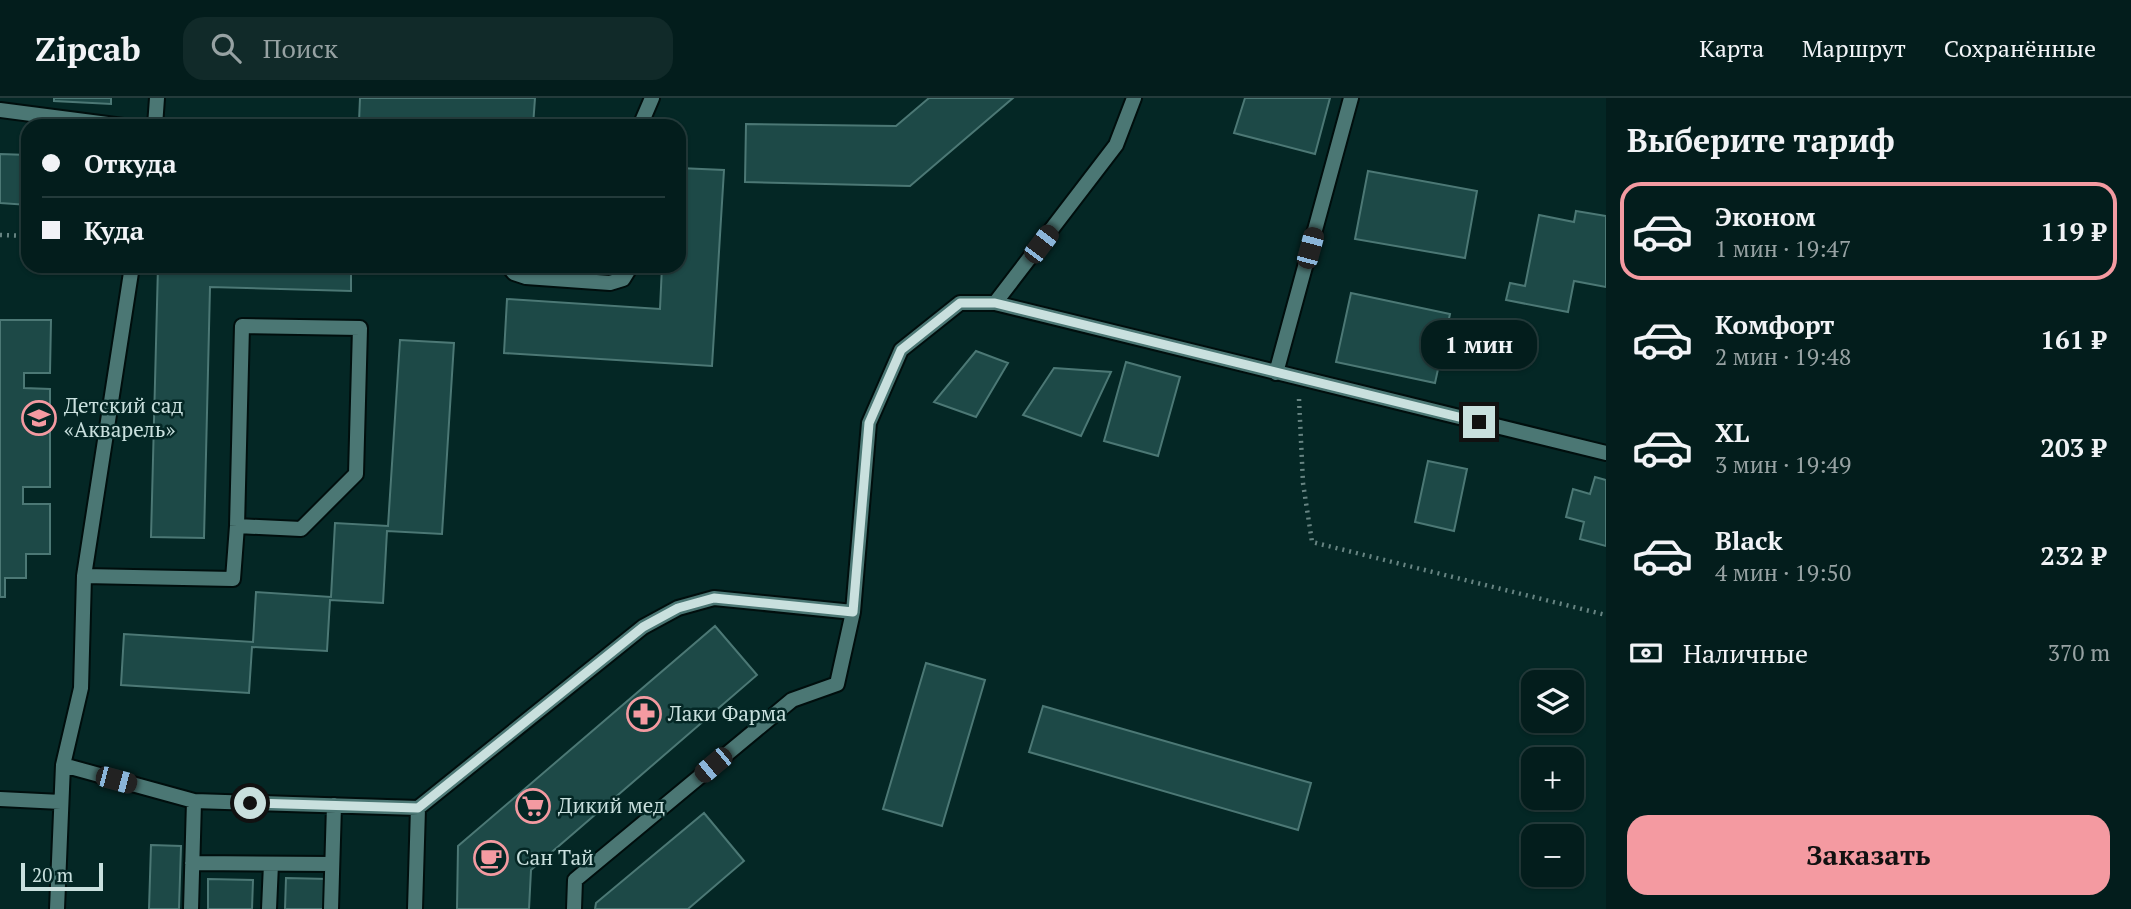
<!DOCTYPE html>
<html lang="ru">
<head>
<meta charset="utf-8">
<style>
	:root { --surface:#031d1c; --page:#112a29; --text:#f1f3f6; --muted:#97a2a3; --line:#243b3b; --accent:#f49aa1 }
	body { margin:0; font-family:"PT Serif",serif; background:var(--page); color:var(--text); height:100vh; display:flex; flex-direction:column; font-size:26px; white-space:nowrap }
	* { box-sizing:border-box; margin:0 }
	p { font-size:23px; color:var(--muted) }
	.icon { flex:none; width:38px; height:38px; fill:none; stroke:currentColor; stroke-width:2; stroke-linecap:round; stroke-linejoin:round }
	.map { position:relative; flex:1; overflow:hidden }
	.sheet { display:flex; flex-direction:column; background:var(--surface); width:525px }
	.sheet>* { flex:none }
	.banner { position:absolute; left:21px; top:21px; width:665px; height:154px; border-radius:21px; box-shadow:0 2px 5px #0004,0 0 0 2px var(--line); display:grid; align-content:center; height:154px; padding:0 21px; background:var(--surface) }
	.tools { position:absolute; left:1521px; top:572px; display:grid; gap:14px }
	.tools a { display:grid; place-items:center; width:63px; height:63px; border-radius:14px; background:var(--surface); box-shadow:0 2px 5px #0004,0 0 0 2px var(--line); font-size:35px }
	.scale { position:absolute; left:21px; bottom:18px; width:82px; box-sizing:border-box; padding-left:7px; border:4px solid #c9e0de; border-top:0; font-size:19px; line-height:24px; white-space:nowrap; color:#c9e0de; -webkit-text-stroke:5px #042725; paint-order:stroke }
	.end { position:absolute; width:32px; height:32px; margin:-16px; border:9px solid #c9e0de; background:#111; box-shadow:0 0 0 4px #111 }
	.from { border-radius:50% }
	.bubble { position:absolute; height:49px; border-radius:21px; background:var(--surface); box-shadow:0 2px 5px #0004,0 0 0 2px var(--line); font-size:23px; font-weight:600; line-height:49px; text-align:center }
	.car { position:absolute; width:21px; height:42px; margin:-21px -10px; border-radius:9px; box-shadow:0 0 5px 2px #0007; background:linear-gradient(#222 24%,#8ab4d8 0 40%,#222 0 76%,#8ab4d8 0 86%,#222 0) }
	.banner b { display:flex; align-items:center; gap:24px; height:66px; font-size:26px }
	.banner b+b { border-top:2px solid var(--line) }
	.banner i { width:18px; height:18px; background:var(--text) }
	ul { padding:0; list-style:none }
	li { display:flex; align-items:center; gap:21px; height:98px; margin:0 14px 10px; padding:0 7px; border:4px solid transparent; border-radius:21px }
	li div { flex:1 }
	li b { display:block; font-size:26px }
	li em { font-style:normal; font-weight:600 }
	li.on { border-color:var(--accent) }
	li>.icon { width:63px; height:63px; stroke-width:1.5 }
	h2 { padding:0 21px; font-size:32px; line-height:84px }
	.pay { display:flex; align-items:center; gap:18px; height:77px; padding:0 21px; font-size:26px }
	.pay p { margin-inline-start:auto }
	.cta { display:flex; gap:14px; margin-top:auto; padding:14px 21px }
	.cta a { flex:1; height:80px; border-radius:21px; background:var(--accent); color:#111; font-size:28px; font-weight:600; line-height:80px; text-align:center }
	header { display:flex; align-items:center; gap:42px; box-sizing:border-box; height:98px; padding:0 35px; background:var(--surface); border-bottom:2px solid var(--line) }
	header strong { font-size:33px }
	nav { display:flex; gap:38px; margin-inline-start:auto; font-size:24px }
	.search { width:490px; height:63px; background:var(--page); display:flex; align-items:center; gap:18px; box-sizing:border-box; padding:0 24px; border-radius:21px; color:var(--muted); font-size:26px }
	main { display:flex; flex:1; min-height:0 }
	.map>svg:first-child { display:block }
	.building { fill:#1d4947; stroke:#4c7875; stroke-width:2 }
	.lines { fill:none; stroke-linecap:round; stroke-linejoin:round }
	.lane-casing { stroke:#000e0d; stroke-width:18 }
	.path { stroke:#678482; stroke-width:4.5; stroke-dasharray:2 5; stroke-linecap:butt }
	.lane { stroke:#4b7774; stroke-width:14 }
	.route { stroke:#c9e0de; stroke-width:9 }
	.labels { text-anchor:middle; stroke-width:5; stroke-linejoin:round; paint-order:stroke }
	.poi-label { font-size:21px; fill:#c9e0de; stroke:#042725; text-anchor:start }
</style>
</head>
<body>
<header>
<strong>Zipcab</strong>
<div class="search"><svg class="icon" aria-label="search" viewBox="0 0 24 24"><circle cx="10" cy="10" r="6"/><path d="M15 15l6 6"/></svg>Поиск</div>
<nav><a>Карта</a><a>Маршрут</a><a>Сохранённые</a></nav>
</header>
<main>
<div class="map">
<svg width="1606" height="811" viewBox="0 0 1606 811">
	<rect width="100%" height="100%" fill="#042725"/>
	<path class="building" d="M54,0H111V6L54,3Z
		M360,0H535L533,28H454L359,24Z
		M929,0H1013L910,88L745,84L746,26L896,28Z
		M1245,0H1330L1315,56L1234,35Z
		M0,56L28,57V107L0,105Z
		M679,70L724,72L712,268L504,255L507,201L660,211L662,168H679Z
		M1368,73L1477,93L1465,160L1355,141Z
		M1576,113L1606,118V189L1574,183L1568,214L1506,202L1510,185L1525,188L1539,117L1574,124Z
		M158,168H351V193L210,189L204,440L151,439Z
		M1351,195L1450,216L1435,285L1336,264Z
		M0,222H51L50,275H24V290L50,291V389H23V406H50V456H26V480H5V499H0Z
		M400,242L454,245L442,436L387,433L383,505L330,502L327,553L252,549L249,595L121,587L124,536L253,544L256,494L331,499L335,425L388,428Z
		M976,253L1008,265L976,319L934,304Z
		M1126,264L1180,279L1158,358L1104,343Z
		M1054,270L1111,274L1081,338L1023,317Z
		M1428,363L1467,371L1454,433L1415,424Z
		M1595,379L1606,382V448L1580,441L1584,424L1566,419L1573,391L1590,396Z
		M715,528L757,577L531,772L529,811H457L458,748Z
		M926,565L985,582L942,728L883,711Z
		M1043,608L1311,685L1298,732L1029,654Z
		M704,715L744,763L688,811H595L596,805Z
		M151,747L181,748L179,811H149Z
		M286,780L328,781L327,811H285Z
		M208,781L253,782L252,811H208Z"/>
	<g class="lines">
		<g class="lane-casing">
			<path id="lane" d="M0,12L123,28
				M155,28L157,0
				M640,28L652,0
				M132,168L84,478L233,481L237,428L242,228L360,230L356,376L301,431L237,428
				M508,168L514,175L526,179L610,185L623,181L631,168
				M995,205L1116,47L1134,0
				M1276,275L1351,0
				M84,478L81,590L63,667L194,703L418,710L415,811
				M0,701L61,704
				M418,710L643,529L678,510L714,500L853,514
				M192,765L332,766
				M57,811L63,667
				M191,811L194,703
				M269,811L271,766
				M331,811L334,707
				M574,811L575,782L792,602L837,586L853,514L869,325L901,252L960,205H995L1606,355"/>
		</g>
		<path class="path" d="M0,137L28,138
			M1299,301L1303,385L1312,444L1606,517"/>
		<use href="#lane" class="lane"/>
	</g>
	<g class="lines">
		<path class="route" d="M250,705L418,710L643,529L678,510L714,500L853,514L869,325L901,252L960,205H995L1479,324"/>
	</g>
	<defs>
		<g id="school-ring" transform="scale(1.75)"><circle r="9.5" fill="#042725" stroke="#f49aa1" stroke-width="1.5"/><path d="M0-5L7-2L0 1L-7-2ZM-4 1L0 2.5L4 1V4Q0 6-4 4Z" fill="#f49aa1"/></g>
		<g id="pharmacy-ring" transform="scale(1.75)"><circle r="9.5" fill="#042725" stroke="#f49aa1" stroke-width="1.5"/><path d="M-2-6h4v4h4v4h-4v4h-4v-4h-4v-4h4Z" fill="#f49aa1"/></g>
		<g id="supermarket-ring" transform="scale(1.75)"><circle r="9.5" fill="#042725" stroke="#f49aa1" stroke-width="1.5"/><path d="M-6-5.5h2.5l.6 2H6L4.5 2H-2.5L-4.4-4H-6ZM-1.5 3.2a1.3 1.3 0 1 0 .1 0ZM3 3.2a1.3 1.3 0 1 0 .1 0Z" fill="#f49aa1"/></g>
		<g id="cafe-ring" transform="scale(1.75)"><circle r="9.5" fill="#042725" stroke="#f49aa1" stroke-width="1.5"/><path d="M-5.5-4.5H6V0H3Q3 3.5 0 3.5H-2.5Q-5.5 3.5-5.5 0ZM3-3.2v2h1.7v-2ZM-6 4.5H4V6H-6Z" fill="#f49aa1"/></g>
	</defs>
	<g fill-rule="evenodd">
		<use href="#school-ring" x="39" y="320"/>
		<use href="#pharmacy-ring" x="644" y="616"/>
		<use href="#supermarket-ring" x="533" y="708"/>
		<use href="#cafe-ring" x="491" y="760"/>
	</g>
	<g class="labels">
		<g class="poi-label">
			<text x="64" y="315">Детский сад<tspan x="64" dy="24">«Акварель»</tspan></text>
			<text x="668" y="623">Лаки Фарма</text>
			<text x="558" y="715">Дикий мед</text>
			<text x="516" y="767">Сан Тай</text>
		</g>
	</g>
</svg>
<div class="tools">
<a><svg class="icon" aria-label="layers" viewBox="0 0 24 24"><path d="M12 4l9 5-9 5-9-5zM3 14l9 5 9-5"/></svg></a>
<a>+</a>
<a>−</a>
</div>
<div class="scale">20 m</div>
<i class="end from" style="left:250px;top:705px"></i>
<i class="end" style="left:1479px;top:324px"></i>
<div class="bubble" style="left:1421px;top:222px;width:116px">1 мин</div>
<i class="car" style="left:1041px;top:146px;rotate:37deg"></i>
<i class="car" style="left:1310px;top:150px;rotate:15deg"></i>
<i class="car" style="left:713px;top:667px;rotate:230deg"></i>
<i class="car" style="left:116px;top:682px;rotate:105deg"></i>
<div class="banner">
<b><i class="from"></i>Откуда</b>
<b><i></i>Куда</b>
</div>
</div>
<section class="sheet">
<h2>Выберите тариф</h2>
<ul>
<li class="on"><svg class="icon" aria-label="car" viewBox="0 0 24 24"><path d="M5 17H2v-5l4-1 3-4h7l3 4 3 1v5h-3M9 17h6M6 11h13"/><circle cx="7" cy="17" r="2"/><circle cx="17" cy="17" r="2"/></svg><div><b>Эконом</b><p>1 мин · 19:47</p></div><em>119 ₽</em></li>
<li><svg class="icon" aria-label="car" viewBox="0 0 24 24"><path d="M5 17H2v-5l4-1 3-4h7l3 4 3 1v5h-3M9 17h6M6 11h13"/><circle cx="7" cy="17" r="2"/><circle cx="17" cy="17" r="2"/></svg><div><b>Комфорт</b><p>2 мин · 19:48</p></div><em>161 ₽</em></li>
<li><svg class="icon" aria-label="car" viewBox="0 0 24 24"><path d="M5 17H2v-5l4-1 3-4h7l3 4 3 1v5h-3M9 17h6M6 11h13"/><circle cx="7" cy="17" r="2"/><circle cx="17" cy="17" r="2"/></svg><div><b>XL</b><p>3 мин · 19:49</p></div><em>203 ₽</em></li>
<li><svg class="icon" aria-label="car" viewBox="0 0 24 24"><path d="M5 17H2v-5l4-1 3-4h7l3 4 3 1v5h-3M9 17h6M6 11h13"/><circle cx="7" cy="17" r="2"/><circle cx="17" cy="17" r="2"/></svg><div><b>Black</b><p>4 мин · 19:50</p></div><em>232 ₽</em></li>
</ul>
<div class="pay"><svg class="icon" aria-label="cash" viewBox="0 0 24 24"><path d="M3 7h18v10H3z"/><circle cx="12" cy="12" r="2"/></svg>Наличные<p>370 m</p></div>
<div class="cta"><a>Заказать</a></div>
</section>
</main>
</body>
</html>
